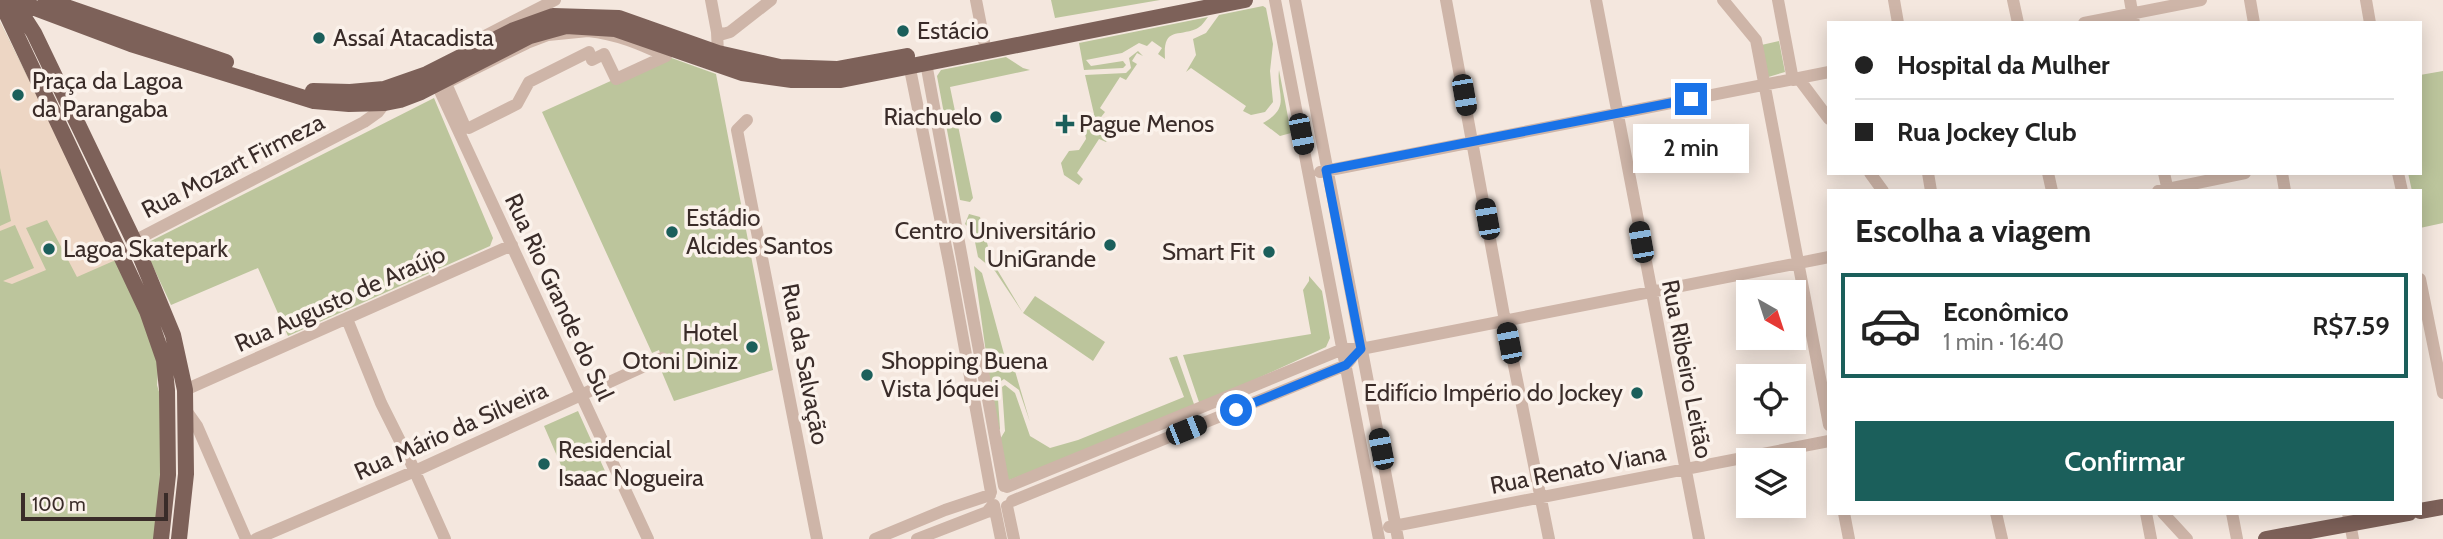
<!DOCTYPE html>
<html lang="pt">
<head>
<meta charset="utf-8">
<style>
	:root { --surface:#fff; --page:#f6f6f6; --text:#222; --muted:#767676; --line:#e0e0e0; --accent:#1b5f5b }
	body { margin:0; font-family:Cabin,sans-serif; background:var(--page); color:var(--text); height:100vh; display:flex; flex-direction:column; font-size:26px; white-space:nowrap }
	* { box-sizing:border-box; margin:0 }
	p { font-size:23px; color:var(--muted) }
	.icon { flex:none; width:38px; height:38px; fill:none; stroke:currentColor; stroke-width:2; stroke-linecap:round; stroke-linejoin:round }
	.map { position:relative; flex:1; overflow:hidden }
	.drawer { position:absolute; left:1827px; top:189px; width:595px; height:326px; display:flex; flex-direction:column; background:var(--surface); border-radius:0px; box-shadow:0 4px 18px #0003 }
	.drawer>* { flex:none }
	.banner { position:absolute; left:1827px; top:21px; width:595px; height:154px; border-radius:0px; box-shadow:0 4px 18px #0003; display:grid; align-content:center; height:154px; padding:0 28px; background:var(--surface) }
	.needle { width:46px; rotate:141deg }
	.fabs { position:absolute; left:1736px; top:280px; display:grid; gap:14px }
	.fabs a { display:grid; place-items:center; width:70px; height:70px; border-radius:0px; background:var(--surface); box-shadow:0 4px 18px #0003; font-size:35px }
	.scale { position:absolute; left:21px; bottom:18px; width:147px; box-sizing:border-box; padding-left:7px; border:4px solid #3a2c29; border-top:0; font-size:19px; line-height:24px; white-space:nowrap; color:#3a2c29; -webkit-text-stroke:5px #fbf2eb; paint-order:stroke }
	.end { position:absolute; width:32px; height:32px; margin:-16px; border:9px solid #1a73e8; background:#fff; box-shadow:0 0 0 4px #fff }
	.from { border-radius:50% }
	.bubble { position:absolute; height:49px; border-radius:0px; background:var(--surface); box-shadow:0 4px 18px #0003; font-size:23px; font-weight:600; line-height:49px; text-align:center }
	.car { position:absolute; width:21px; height:42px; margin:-21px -10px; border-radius:9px; box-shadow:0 0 5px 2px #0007; background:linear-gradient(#222 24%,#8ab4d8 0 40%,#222 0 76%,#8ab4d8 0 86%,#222 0) }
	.banner b { display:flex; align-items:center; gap:24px; height:66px; font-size:26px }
	.banner b+b { border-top:2px solid var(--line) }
	.banner i { width:18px; height:18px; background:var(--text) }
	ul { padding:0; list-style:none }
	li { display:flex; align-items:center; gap:21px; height:105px; margin:0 14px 10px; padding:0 14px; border:4px solid transparent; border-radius:0px }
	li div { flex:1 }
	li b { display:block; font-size:26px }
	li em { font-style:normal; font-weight:600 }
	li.current { border-color:var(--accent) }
	li>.icon { width:63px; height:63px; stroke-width:1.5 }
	h2 { padding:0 28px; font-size:32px; line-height:84px }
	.cta { display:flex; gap:14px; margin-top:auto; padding:14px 28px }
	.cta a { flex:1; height:80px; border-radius:0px; background:var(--accent); color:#fff; font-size:28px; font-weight:600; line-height:80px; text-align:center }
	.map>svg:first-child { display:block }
	.green { fill:#bcc59c }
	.plaza { fill:#edd6c4 }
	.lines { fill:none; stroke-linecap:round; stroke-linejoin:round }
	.minor { stroke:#ceb5a8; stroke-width:12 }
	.major { stroke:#7d6159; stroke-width:16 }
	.route { stroke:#1a73e8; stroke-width:9 }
	.poi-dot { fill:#1b5f5b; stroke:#fbf2eb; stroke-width:2.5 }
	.labels { text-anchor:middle; stroke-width:7; stroke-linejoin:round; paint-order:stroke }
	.poi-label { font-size:24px; fill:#3a2c29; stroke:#fbf2eb; text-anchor:start }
	.street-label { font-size:24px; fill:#3a2c29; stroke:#fbf2eb }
</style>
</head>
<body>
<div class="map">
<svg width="2443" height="539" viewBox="0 0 2443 539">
	<rect width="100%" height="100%" fill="#f4e7de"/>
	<path class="green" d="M1051,0H1160L1055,18Z
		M1263,6L1266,8L1273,44L1270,71L1273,102L1265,112L1251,115L1243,111L1246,106L1191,68L1186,72L1196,55L1193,39L1206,33L1219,15Z
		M1208,17C1205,21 1201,27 1196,29C1176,37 1163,27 1165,59L1158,54L1162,48L1152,41L1147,46L1139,43L1122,53L1086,60L1091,66L1123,61L1126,65L1123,68L1084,70L1079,43Z
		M0,22L116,255L159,358L157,385L162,402V422L159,499L154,539H0Z
		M1779,41L1785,72L1765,78L1757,46Z
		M1138,51L1143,56L1137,53L1132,61L1137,64L1126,80L1120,77L1100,108L1105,112L1098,121L1092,116L1094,114L1085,75L1126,73L1131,68L1129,58Z
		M666,56L716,74L773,370L674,401L661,370L663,369L660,364L663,362L659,350L652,353L542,112Z
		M1006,57L1023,68L1030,70L950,87L973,198L970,202L960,200L937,76L941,70Z
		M1279,70L1291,133L1280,136L1263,123C1292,107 1276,94 1279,70Z
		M2443,71V223L2420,228V191H2412L2408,173H2420V75Z
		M434,98L493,238L490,246L288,336L258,268L171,305L143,245Z
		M1083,122L1108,139L1106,142L1099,139L1077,173L1083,179L1079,185L1064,175L1061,163L1069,151L1079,150L1086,139Z
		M969,214L980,217L992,261L1023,313L1035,296L1105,342L1093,361L1023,313L995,271L978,257L973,232L965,224Z
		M974,266L982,273L1007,365L1015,371L1030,422L1019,390L1004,379L997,384L1000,429L997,433Z
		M1309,276L1322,291L1330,338L1326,347L1200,405L1183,355L1311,334L1303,290L1309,281Z
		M1177,356L1195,407L1007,481L999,441L1005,431L1002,387L1005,385L1015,393L1030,436L1050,448L1078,440L1184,397L1169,358Z
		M578,411L605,471L570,486L544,426Z"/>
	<path class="plaza" d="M0,22L118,259L77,277L47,220L26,228L46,270L12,284L3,281L34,268L15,225L0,231V226L11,221L0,168Z"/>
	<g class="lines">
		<path class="minor" d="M711,0L717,32L718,53
			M976,0L984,41
			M1275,0L1379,539
			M1295,0L1398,539
			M1446,0L1505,321L1549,539
			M1596,0L1699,539
			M1723,0L1756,40L1829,425
			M1778,0L1793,80
			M1894,0L1898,23
			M2013,0L2018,23
			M2130,0L2134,23
			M2250,0L2254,23
			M2366,0L2370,23
			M2084,23L2201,0
			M588,31C617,34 640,44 666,56L616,79L604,54L592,60L589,52L529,82L517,104L469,128L465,127L447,86L448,82L527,43L548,35Z
			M717,32L723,34L730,32L771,0
			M477,40L555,0
			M908,59L950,267L991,492
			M926,63L1004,486
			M433,76L648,539
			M1799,79L1829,119
			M747,120L737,130L817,539
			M1320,172L1829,72
			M1870,173L1883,191
			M1928,173L1931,191
			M2048,173L2052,191
			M2164,173L2168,191
			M2282,173L2285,191
			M2398,173L2402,191
			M2158,191L2245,173
			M134,241L364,122L378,112L385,103
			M2420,279L2443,393
			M347,319L381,403L411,463L445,539
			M185,390L512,245
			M185,409L197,426L246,539
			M1007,487L1343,349H1361L1829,257
			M1012,501L1346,365L1351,359
			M994,505L1001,539
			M1007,506L1014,539
			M1844,513L1849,539
			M1996,513L2002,539
			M2146,513L2151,539
			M2163,513L2187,539
			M2232,513L2237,539
			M2348,513L2353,539
			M1389,527L1829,441
			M256,539L415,471L662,358
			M875,539L945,510L990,495
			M917,539L987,512L993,505"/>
		<path class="major" d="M0,0L147,311L164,360L167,390L168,475L161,539
			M46,0L226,62
			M14,2L34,33L134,241L173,335L185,390L186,474L179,539
			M0,5L35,8L131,44L314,101L349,104L385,103L400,100L421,92L530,36L566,26L615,29L742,73L792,80H841L1245,0
			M313,91L350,92L384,89L427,74L514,30L553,16L619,18L718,53L780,67L837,69L907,56
			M2420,511L2443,507
			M2266,539L2409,513"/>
	</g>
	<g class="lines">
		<path class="route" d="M1236,410L1346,365L1361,349L1326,170L1691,99"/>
	</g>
	<g class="poi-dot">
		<circle cx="903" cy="31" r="7"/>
		<circle cx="319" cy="38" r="7"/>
		<circle cx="18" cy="95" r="7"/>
		<circle cx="996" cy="117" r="7"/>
		<path d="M1061.5 113.5h7v7h7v7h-7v7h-7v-7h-7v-7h7z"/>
		<circle cx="672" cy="232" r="7"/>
		<circle cx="1110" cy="245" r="7"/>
		<circle cx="49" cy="249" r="7"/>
		<circle cx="1269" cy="252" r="7"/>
		<circle cx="752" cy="347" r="7"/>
		<circle cx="867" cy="375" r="7"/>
		<circle cx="1637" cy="393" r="7"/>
		<circle cx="544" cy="464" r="7"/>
	</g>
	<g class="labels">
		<g class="poi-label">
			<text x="917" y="39">Estácio</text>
			<text x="333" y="46">Assaí Atacadista</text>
			<text x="32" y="89">Praça da Lagoa<tspan x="32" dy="28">da Parangaba</tspan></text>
			<text x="982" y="125" text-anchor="end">Riachuelo</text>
			<text x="1079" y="132">Pague Menos</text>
			<text x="686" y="226">Estádio<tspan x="686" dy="28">Alcides Santos</tspan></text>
			<text x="1096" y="239" text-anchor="end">Centro Universitário<tspan x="1096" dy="28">UniGrande</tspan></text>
			<text x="63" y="257">Lagoa Skatepark</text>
			<text x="1255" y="260" text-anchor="end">Smart Fit</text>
			<text x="738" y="341" text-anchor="end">Hotel<tspan x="738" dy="28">Otoni Diniz</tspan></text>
			<text x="881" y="369">Shopping Buena<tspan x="881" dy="28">Vista Jóquei</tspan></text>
			<text x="1623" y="401" text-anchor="end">Edifício Império do Jockey</text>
			<text x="558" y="458">Residencial<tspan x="558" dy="28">Isaac Nogueira</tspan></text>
		</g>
		<g class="street-label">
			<text transform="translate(233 166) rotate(-27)" y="8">Rua Mozart Firmeza</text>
			<text transform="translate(559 297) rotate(65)" y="8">Rua Rio Grande do Sul</text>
			<text transform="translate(340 299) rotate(-24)" y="8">Rua Augusto de Araújo</text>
			<text transform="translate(805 364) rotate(79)" y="8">Rua da Salvação</text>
			<text transform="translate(1687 369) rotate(79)" y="8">Rua Ribeiro Leitão</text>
			<text transform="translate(451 431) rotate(-24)" y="8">Rua Mário da Silveira</text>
			<text transform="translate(1578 469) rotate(-11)" y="8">Rua Renato Viana</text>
		</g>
	</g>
</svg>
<div class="fabs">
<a><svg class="needle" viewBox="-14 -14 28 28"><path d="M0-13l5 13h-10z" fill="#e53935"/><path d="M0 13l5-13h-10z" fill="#767676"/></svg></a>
<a><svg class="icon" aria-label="locate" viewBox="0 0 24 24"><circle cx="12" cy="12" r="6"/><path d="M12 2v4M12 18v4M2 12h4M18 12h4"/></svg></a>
<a><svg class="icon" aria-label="layers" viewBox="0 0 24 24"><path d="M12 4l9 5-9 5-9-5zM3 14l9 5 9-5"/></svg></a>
</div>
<div class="scale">100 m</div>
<i class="end from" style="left:1236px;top:410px"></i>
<i class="end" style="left:1691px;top:99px"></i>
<div class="bubble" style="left:1633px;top:124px;width:116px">2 min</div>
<i class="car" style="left:1464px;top:95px;rotate:170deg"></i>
<i class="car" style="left:1301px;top:134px;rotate:169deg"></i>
<i class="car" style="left:1487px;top:219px;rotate:350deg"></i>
<i class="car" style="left:1641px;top:242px;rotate:350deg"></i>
<i class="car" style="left:1509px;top:343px;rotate:349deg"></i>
<i class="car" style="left:1186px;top:430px;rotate:68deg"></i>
<i class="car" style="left:1381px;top:449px;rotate:349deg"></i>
<div class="banner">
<b><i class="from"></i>Hospital da Mulher</b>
<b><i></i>Rua Jockey Club</b>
</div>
<section class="drawer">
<h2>Escolha a viagem</h2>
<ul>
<li class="current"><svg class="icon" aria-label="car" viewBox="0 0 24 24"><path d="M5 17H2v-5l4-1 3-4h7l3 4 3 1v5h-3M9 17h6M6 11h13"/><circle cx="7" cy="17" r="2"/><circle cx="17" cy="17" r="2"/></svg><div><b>Econômico</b><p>1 min · 16:40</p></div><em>R$7.59</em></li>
</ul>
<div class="cta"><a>Confirmar</a></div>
</section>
</div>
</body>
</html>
